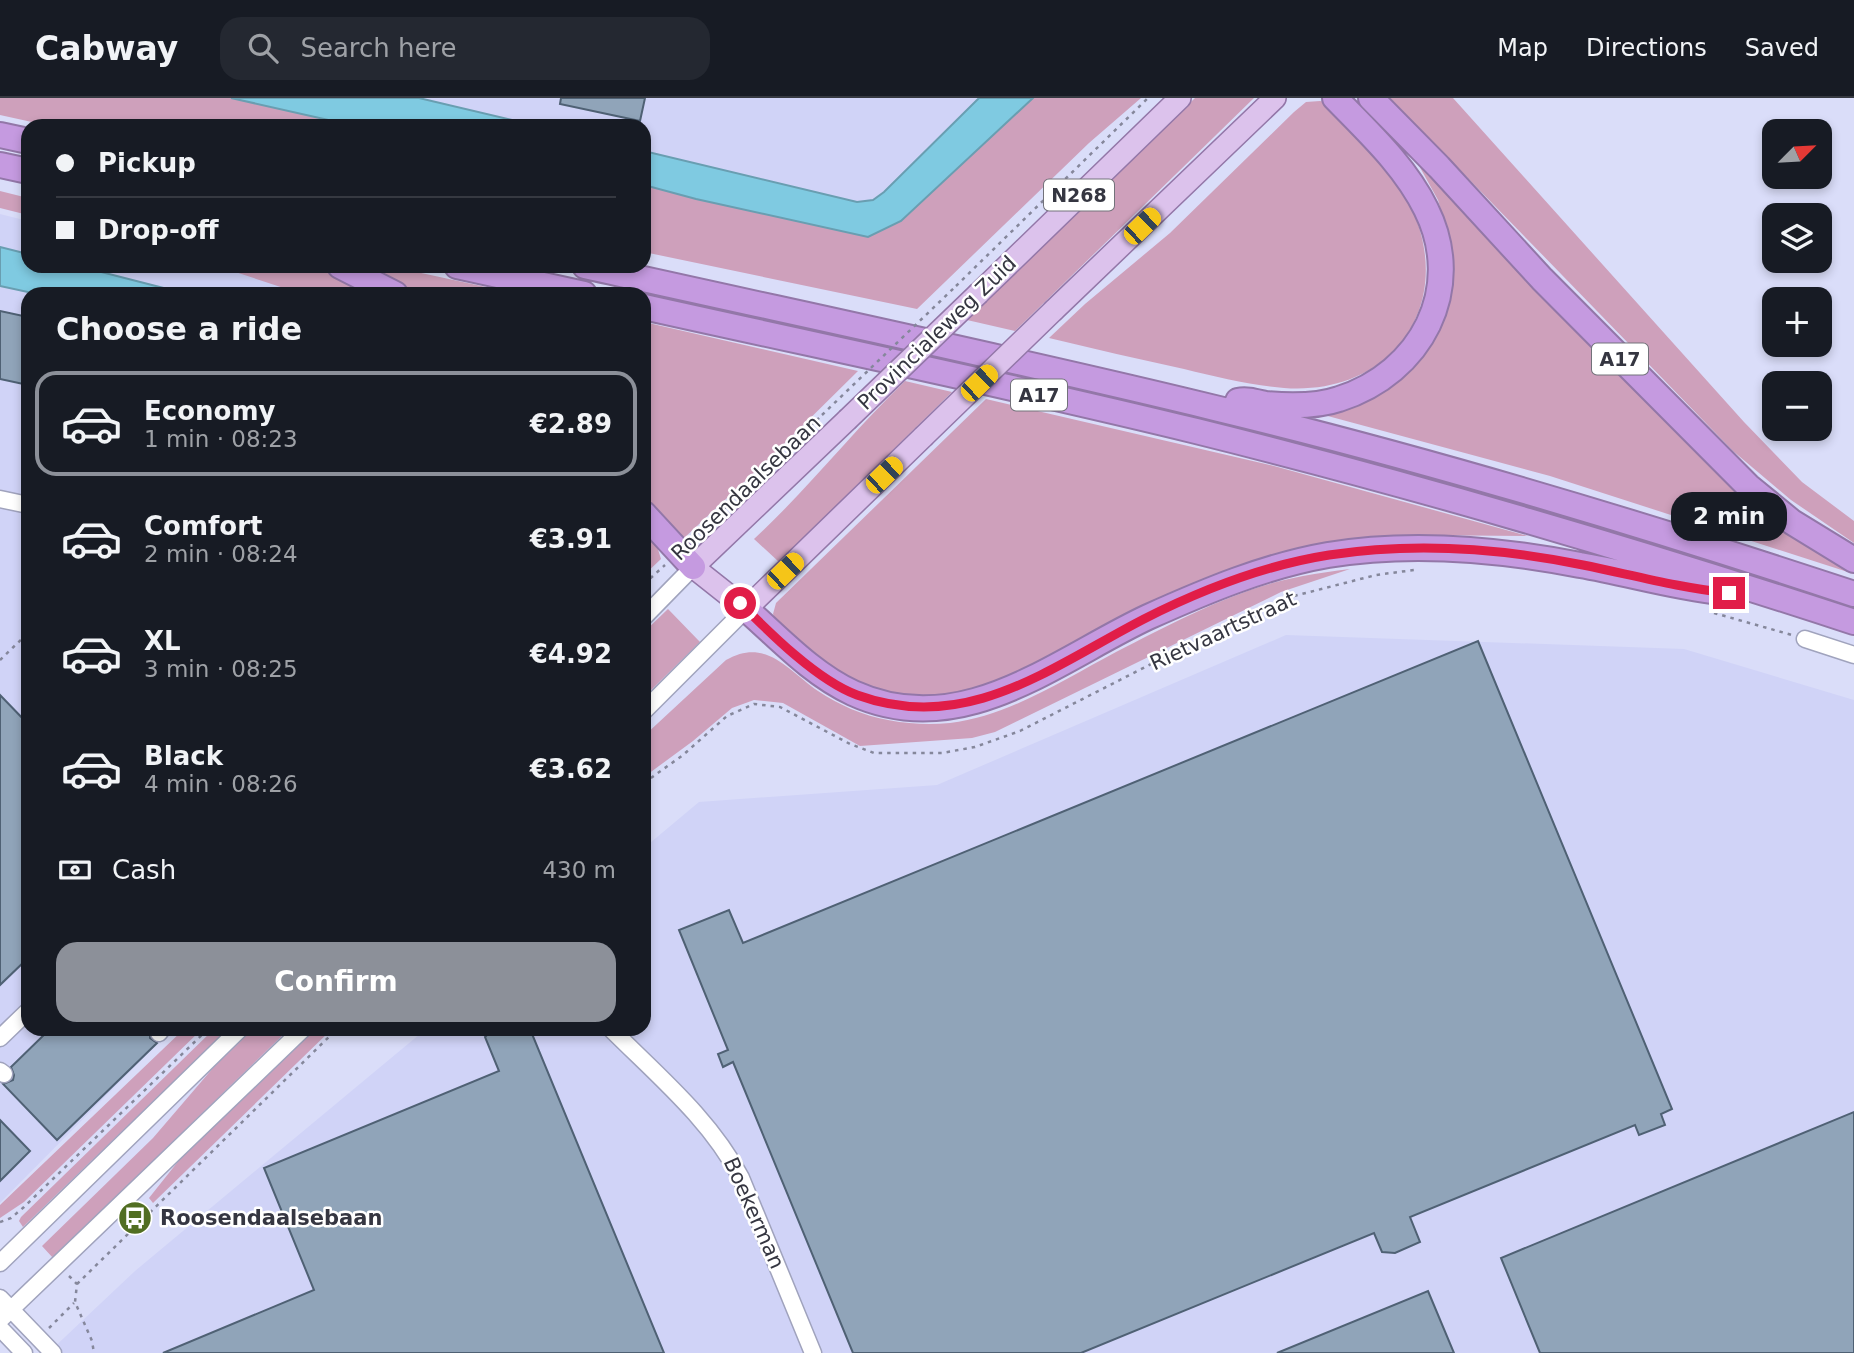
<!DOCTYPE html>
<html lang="en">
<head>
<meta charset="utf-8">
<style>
	:root { --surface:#171b24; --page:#242831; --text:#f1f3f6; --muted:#9ea1a6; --line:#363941; --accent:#8c9099 }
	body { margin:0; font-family:"DejaVu Sans",sans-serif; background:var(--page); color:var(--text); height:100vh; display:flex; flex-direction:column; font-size:26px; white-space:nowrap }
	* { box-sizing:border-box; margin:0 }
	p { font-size:23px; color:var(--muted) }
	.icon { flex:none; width:38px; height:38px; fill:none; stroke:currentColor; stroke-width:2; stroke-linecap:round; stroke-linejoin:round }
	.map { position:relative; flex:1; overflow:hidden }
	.panel { position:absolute; left:21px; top:189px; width:630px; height:749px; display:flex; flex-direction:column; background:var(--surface); border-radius:21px; box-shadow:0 4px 10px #0003 }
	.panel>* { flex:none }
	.top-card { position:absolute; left:21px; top:21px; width:630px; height:154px; border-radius:21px; box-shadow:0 4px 10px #0003; display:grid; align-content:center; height:154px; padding:0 35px; background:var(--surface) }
	.needle { width:46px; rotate:66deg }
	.controls { position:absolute; left:1762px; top:21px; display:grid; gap:14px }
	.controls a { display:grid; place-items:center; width:70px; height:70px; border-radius:14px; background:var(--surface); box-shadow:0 4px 10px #0003; font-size:35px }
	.end { position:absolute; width:32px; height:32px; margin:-16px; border:9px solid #e11d48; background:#fff; box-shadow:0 0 0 4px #fff }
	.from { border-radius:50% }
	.bubble { position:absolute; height:49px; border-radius:21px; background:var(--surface); box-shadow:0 4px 10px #0003; font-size:23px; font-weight:800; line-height:49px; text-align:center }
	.car { position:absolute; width:21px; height:42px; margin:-21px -10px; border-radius:9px; box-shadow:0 0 5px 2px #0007; background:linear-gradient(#f5c518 24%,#345 0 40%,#f5c518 0 76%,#345 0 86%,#f5c518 0) }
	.top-card b { display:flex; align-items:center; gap:24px; height:66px; font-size:26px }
	.top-card b+b { border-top:2px solid var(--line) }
	.top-card i { width:18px; height:18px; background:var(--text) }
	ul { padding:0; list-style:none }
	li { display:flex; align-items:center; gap:21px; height:105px; margin:0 14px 10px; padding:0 21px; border:4px solid transparent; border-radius:21px }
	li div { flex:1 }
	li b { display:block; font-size:26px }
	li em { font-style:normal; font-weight:800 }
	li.selected { border-color:var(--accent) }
	li>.icon { width:63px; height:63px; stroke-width:1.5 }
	h2 { padding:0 35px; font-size:32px; line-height:84px }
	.pay { display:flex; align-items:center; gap:18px; height:77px; padding:0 35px; font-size:26px }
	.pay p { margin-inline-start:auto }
	.primary-button { display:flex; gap:14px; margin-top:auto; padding:14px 35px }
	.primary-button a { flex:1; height:80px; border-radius:21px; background:var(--accent); color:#fff; font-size:28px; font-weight:800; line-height:80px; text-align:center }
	header { display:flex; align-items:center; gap:42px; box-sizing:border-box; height:98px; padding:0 35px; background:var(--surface); border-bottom:2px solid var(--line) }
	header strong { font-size:33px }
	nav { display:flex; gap:38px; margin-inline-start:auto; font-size:24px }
	.search { width:490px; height:63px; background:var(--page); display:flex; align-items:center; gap:18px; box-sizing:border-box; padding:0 24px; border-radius:21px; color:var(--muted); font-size:26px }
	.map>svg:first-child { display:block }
	.built { fill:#d0d3f7 }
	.green { fill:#cea0bb }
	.water { fill:#7fcae1; stroke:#699eb1; stroke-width:2 }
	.building { fill:#90a4b9; stroke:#4f6174; stroke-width:2 }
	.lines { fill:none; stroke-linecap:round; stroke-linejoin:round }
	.minor-casing { stroke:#a0a3bd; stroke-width:19 }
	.major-casing { stroke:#9377a8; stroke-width:24 }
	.highway-casing { stroke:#9377a8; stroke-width:28 }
	.path { stroke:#85879b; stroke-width:2.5; stroke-dasharray:3.5 5; stroke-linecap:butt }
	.minor { stroke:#fff; stroke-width:16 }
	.major { stroke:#dcc2ec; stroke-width:21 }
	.highway { stroke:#c59ae0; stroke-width:24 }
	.major-bridge-casing { stroke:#9377a8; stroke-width:24; stroke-linecap:butt }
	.path-bridge { stroke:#85879b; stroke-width:2.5; stroke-dasharray:3.5 5; stroke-linecap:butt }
	.major-bridge { stroke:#dcc2ec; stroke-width:21 }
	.route { stroke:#e11d48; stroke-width:9 }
	.labels { text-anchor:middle; stroke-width:5; stroke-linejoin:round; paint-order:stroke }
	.shield { fill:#fff; stroke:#72727a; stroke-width:2 }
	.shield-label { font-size:19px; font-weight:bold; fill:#353641 }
	.street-label { font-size:21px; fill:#353641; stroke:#fff }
	.poi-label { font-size:21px; font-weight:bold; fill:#353641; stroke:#fff; text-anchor:start }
</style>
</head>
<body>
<header>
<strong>Cabway</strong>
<div class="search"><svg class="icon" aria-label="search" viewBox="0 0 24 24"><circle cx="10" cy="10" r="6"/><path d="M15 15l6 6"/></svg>Search here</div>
<nav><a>Map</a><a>Directions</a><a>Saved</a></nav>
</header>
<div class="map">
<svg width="1854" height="1255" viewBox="0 0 1854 1255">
	<rect width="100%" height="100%" fill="#daddf9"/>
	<path class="built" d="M106,0H1076L1036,45L894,109L711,138L644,123V28H228Z
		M0,116L28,123V168H221L265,178L301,196H28V931H172L0,1105Z
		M1286,537L1684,551L1854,602V1255H48L135,1173L426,931H644V750L699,704L937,687Z"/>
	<path class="green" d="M0,0H231L355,28H50L0,17Z
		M1033,0H1141L1089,45L917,211L644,154V87L696,101L868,139L901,123Z
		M1195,0H1254L1015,233L967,222Z
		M1390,0H1453L1744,324L1802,384L1854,423V445L1791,402L1733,353Z
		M1320,3L1334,6C1361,40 1396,73 1413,113C1455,211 1389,298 1284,290C1250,287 1217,279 1184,271C1139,261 1094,251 1049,240L1085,206L1170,135L1294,14L1306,4Z
		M1417,64L1854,471V476L1550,378L1324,317L1387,288L1452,169L1450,143L1438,102Z
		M0,93L28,100V117L0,110Z
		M217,168H312L376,196H302Z
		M365,168H389L518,196H417Z
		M644,224L858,273L773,357L682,442L644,400Z
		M905,283L952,294L779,464L754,441C808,391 852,334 905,283Z
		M986,301L1274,368L1528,438L1408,437L1320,450L991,591L927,600L894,595L858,584L831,570L778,527L773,516L776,505Z
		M644,431L656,445L661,461L644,477Z
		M1350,471L1281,494L995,634L972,640L860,648L783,605L754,602L732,610L693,643L644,679V638L726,562C766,539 788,572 818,593C828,600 840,606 851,611C882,624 917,628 950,625C1009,618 1065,581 1116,554C1175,524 1237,490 1303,478C1318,475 1334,473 1350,471Z
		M668,511L700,544L644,599V534Z
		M184,931H202L24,1104L0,1120V1107Z
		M214,931H228L23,1129L19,1123L21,1119Z
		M253,931H289L53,1160L42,1148L153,1040L213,970Z
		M314,931H332L153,1105L149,1100L180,1061Z"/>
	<path class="water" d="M231,0H419L537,28H355Z
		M979,0H1033L901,123L868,139L696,101L644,87V53L857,104L873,102L884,94Z
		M0,149L28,156V168H78L187,196H37L0,188Z"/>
	<path class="building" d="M561,0H645L640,23L560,6Z
		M0,213L28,219V287L0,281Z
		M1478,543L1672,1011L1661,1016L1665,1027L1639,1037L1635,1027L1410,1119L1420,1144L1395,1155L1382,1154L1374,1135L1081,1255H853L733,964L723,969L718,956L728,952L679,832L729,812L743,845Z
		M0,597L28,626V860L0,887Z
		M50,931H150V940L157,945L57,1042L3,986L13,982L14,977L11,969Z
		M493,931H530L664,1255H163L314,1192L264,1070L499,973L485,939Z
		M1854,1014V1255H1540L1501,1160Z
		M0,1022L30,1053L0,1083Z
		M1428,1193L1454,1255H1277Z"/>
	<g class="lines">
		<g class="minor-casing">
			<path id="minor" d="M0,401L28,407
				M644,519L693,469
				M1805,541L1854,557
				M644,613L746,511
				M611,931C658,978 710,1021 741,1080L813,1255
				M159,935L162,931
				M0,940L28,913
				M0,973L4,976
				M0,1165L240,931
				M0,1200L53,1255
				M0,1222L303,931
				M0,1230L24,1255"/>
		</g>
		<g class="major-casing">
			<path id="major" d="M979,195L1180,0
				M1054,212L1275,0
				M847,322L693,469L746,511L923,339"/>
		</g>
		<g class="highway-casing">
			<path id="highway" d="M1371,0L1439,69L1542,181L1748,388L1792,424L1854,462
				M0,37L28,43
				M0,67L28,73
				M340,168L395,196
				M457,168L584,196
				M585,168C795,215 1006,259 1215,310C1431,362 1643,426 1854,496
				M644,209C828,250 1013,288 1196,333C1418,388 1637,453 1854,524
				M1238,303C1247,301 1256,304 1265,306C1288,308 1316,309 1339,301C1421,275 1466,191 1426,111C1405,68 1368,34 1335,0
				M644,416L693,469
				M746,511C780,541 812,576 853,595C962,645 1056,562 1148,519C1206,493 1265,468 1328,457C1412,443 1498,451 1580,467C1627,475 1673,489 1720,494"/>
		</g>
		<path class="path" d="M956,188L1148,0
			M774,364L822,317
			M692,441L764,373
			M644,486L665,467
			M1714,515L1792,537
			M0,562L28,535
			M644,685L683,657L727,618L754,606L780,609L850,646L874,655H942L975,649L1020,633L1247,517L1294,498L1376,477L1414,472
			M0,1124L11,1120L24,1109L208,931
			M69,1178L77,1186L75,1204L92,1243L94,1255
			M77,1186L337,931
			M49,1230L74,1205"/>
		<use href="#minor" class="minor"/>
		<use href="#major" class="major"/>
		<use href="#highway" class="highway"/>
		<g class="major-bridge-casing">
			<path id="major-bridge" d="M847,322L979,195
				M923,339L1054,212"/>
		</g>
		<path class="path-bridge" d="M822,317L956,188"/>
		<use href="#major-bridge" class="major-bridge"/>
	</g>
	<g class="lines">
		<path class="route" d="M740,505C771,536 817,582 857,597C967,637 1051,569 1144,521C1201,492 1266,467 1329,457C1414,444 1500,450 1583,467C1632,477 1680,490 1729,495"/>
	</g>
	<defs>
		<g id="bus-disc" transform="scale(1.75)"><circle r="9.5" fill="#516e22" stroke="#fff"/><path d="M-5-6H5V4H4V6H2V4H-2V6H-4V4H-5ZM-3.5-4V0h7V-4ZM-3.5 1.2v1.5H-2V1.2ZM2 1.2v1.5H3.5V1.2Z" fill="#fff"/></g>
	</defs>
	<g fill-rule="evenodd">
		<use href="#bus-disc" x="135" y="1120"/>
	</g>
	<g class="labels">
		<g class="shield">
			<rect x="1044" y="81.5" width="70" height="31" rx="5"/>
			<rect x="1592" y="245.5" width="56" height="31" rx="5"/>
			<rect x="1011" y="281.5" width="56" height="31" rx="5"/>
		</g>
		<g class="shield-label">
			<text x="1079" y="104">N268</text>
			<text x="1620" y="268">A17</text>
			<text x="1039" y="304">A17</text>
		</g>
		<g class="street-label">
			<text transform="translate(937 235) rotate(-44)" y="7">Provincialeweg Zuid</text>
			<text transform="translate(746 390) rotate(-44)" y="7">Roosendaalsebaan</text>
			<text transform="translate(1223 533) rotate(-25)" y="7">Rietvaartstraat</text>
			<text transform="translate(754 1115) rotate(66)" y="7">Boekerman</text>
		</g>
		<g class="poi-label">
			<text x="160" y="1127">Roosendaalsebaan</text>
		</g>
	</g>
</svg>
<div class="controls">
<a><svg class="needle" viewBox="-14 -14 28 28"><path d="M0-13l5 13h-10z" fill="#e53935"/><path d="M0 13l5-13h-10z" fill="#9ea1a6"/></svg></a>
<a><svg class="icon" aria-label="layers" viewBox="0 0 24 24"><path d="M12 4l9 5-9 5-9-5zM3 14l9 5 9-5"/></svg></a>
<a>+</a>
<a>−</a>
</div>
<i class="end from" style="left:740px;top:505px"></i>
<i class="end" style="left:1729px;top:495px"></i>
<div class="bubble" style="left:1671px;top:394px;width:116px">2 min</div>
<i class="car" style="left:1142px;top:128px;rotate:46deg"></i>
<i class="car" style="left:979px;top:285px;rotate:46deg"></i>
<i class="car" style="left:884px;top:377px;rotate:46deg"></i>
<i class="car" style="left:785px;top:473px;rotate:46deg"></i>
<div class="top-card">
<b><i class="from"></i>Pickup</b>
<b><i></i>Drop-off</b>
</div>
<section class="panel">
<h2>Choose a ride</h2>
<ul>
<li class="selected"><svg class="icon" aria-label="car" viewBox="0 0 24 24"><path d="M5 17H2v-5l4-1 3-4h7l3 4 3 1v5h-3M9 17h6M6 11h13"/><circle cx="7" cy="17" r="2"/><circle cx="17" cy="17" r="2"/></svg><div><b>Economy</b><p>1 min · 08:23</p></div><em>€2.89</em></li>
<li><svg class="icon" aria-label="car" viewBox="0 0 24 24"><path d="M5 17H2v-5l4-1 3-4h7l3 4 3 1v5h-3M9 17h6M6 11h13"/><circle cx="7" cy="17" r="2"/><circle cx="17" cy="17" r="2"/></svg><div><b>Comfort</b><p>2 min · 08:24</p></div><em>€3.91</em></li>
<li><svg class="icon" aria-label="car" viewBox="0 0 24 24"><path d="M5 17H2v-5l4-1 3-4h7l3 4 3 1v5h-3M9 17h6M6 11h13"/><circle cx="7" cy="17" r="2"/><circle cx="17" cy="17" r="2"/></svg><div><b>XL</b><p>3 min · 08:25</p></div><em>€4.92</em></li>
<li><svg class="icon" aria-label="car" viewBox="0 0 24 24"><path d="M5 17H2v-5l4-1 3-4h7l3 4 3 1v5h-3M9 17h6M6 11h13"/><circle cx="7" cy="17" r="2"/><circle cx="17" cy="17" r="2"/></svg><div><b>Black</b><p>4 min · 08:26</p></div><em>€3.62</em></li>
</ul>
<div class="pay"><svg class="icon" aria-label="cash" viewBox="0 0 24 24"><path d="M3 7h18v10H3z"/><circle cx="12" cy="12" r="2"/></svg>Cash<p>430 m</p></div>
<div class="primary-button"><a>Confirm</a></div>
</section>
</div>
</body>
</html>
